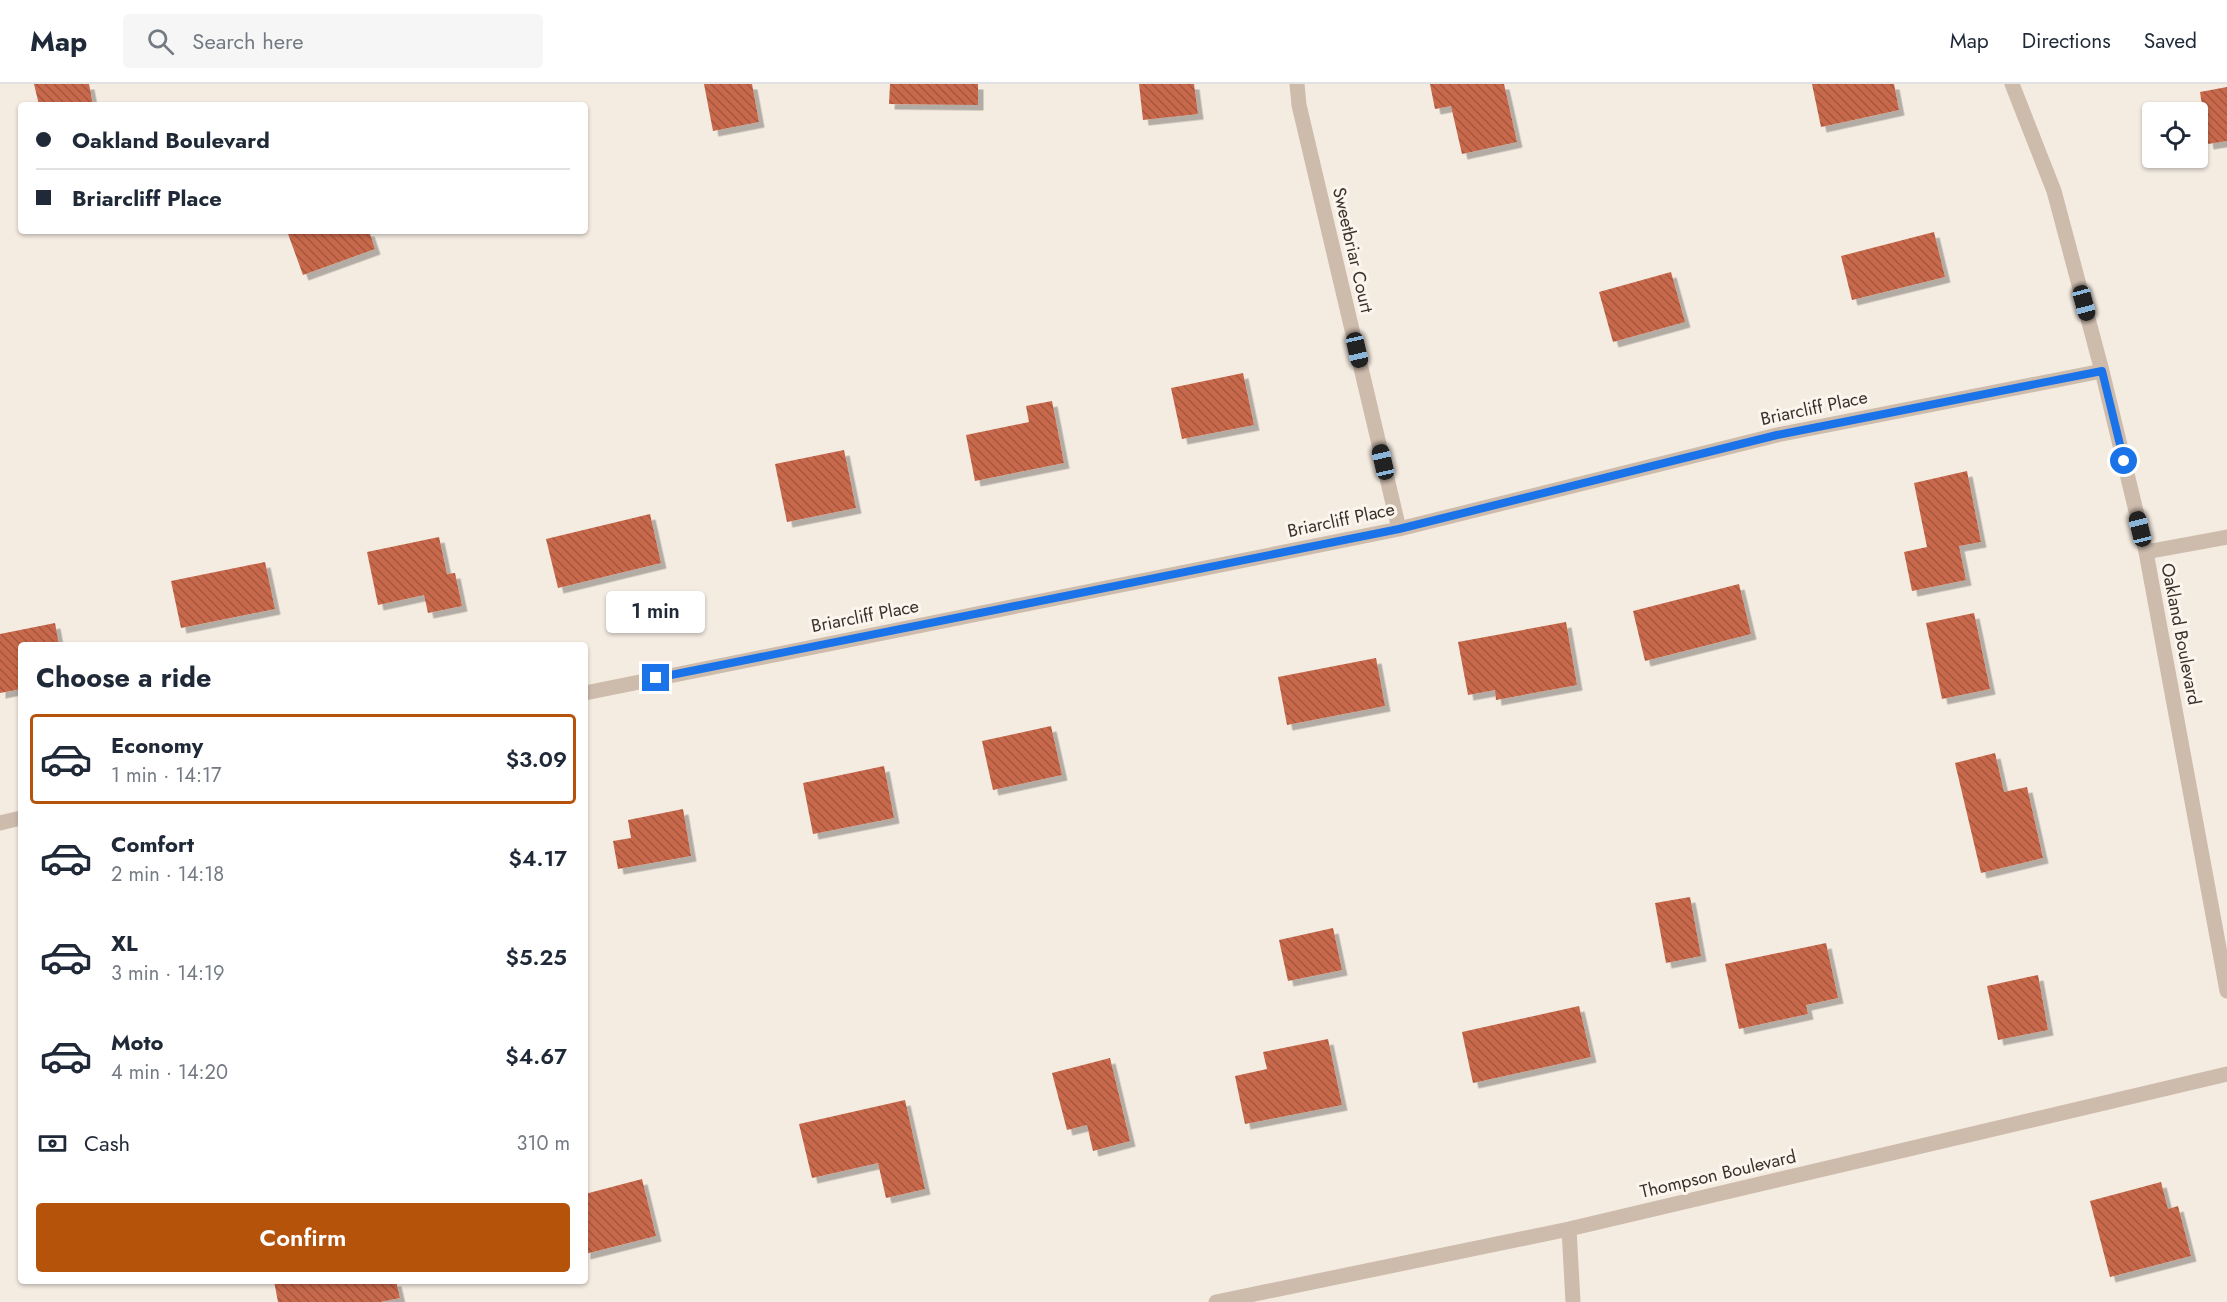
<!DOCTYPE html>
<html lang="en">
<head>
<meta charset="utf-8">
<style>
	:root { --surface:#fff; --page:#f6f6f7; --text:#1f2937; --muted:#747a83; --line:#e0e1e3; --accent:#b45309 }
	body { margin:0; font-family:Jost,sans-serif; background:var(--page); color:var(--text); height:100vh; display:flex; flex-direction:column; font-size:22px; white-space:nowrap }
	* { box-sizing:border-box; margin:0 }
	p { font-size:20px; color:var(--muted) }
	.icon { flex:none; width:33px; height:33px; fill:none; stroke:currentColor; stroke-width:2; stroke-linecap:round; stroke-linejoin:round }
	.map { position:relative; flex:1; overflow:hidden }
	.details { position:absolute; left:18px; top:558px; width:570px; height:642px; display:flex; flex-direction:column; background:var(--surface); border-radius:6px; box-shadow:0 2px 4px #0004 }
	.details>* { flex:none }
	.hud { position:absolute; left:18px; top:18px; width:570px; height:132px; border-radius:6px; box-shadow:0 2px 4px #0004; display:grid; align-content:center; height:132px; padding:0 18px; background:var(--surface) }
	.tools { position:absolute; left:2142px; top:18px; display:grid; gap:12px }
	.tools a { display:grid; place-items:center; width:66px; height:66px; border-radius:6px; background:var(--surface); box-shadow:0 2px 4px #0004; font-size:30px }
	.end { position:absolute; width:27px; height:27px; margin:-14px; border:8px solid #1a73e8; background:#fff; box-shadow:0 0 0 3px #fff }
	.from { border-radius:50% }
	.bubble { position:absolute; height:42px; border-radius:6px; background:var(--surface); box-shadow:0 2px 4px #0004; font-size:20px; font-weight:600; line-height:42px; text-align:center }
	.car { position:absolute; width:18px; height:36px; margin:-18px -9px; border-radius:8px; box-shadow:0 0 4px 2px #0007; background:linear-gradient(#222 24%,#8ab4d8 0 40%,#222 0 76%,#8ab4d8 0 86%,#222 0) }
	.hud b { display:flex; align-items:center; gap:21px; height:57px; font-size:22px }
	.hud b+b { border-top:2px solid var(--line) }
	.hud i { width:15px; height:15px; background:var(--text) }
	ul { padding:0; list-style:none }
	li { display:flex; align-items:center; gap:18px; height:90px; margin:0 12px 9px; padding:0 6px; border:3px solid transparent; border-radius:6px }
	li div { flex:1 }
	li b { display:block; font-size:22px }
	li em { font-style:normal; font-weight:600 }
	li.current { border-color:var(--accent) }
	li>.icon { width:54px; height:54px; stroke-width:1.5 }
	h2 { padding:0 18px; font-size:27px; line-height:72px }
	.pay { display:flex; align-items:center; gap:15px; height:66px; padding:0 18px; font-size:22px }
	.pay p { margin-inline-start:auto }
	.action { display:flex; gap:12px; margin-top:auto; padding:12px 18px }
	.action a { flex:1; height:69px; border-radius:6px; background:var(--accent); color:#fff; font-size:24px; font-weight:600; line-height:69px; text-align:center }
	header { display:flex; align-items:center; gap:36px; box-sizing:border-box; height:84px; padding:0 30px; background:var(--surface); border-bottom:2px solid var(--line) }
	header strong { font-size:28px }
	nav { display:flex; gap:33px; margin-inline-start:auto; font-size:21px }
	.search { width:420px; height:54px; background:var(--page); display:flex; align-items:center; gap:15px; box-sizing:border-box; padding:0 21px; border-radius:6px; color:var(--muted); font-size:22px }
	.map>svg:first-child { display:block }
	.building { fill:url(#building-back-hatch); filter:url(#shadow) }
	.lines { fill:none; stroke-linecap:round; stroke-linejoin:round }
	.minor { stroke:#cdbbac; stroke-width:15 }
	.route { stroke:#1a73e8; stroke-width:8 }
	.labels { text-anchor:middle; stroke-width:6; stroke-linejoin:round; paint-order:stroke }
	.street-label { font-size:18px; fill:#3b302b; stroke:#fbf5ee }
</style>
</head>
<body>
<header>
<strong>Map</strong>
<div class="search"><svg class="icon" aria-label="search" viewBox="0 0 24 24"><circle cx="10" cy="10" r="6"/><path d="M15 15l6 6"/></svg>Search here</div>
<nav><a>Map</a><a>Directions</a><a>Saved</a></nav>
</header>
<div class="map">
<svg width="2227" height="1218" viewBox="0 0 2227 1218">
	<defs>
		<pattern id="building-back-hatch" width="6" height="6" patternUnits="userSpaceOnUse" patternTransform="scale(1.5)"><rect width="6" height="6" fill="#c8694b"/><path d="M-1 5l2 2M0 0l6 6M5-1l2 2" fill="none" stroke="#a4573f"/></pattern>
		<filter id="shadow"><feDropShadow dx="5.5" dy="5.5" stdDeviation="0" flood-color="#0004"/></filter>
	</defs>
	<rect width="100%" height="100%" fill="#f4ebe1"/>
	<path class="building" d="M34,0H89L93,21H39Z
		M704,0H752L759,38L713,47Z
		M890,0H978V21L889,20Z
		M1139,0H1194L1198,30L1143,36Z
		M1430,0H1504L1517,58L1462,70L1451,22L1435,25Z
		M1812,0H1894L1899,26L1821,43Z
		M2227,3V57L2208,60L2200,8Z
		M287,147H369L375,165L303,191Z
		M1934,148L1945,193L1852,216L1841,172Z
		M1671,188L1685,238L1613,258L1599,208Z
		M1243,289L1254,341L1182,355L1171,304Z
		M1052,317L1064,379L975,397L966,351L1029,338L1026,322Z
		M844,366L856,424L787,438L775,380Z
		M1967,387L1981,458L1959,462L1966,496L1912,507L1904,468L1927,463L1914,399Z
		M650,430L661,479L558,504L546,455Z
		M439,453L447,490L455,489L462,522L428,529L424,511L378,521L367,468Z
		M265,478L275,525L181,544L171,497Z
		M1739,500L1751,550L1645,577L1633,527Z
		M1974,529L1990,605L1942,615L1926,539Z
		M1566,538L1577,601L1496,616L1495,606L1468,611L1458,558Z
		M55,539L59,561H21V605L0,609V550Z
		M1376,574L1385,622L1287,641L1278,593Z
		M1051,642L1062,691L993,706L982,657Z
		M1995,669L2004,708L2027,703L2043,774L1981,789L1955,679Z
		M884,682L894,734L813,750L803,699Z
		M683,725L691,772L618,785L613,757L631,754L628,736Z
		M1690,813L1701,872L1666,879L1655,819Z
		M1333,844L1342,886L1288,897L1279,856Z
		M1826,859L1838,914L1806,921L1808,930L1739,945L1725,880Z
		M2038,891L2048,946L1998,956L1987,902Z
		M1579,922L1591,973L1473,999L1462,948Z
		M1328,955L1342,1021L1245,1040L1235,992L1267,985L1263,968Z
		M1110,974L1130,1057L1093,1067L1087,1041L1067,1046L1052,989Z
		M905,1016L925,1105L886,1114L878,1079L812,1094L799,1040Z
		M642,1095L656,1152L585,1170V1110Z
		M2161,1098L2168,1125L2178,1122L2191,1172L2110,1193L2090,1117Z
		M274,1197H396L400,1214L380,1218H278Z"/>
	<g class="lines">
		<path class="minor" d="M1297,0L1299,21L1399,445
			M2012,0L2054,107L2102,287L2146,468L2227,907
			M2146,468L2227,453
			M585,609L1399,445L1777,351L2102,287
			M0,739L21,734
			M1569,1145L1573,1218
			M1216,1218L1569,1145L2227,990"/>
	</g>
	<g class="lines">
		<path class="route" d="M656,594L1399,445L1777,351L2102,287L2124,377"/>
	</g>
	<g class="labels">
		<g class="street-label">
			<text transform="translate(1353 166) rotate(77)" y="6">Sweetbriar Court</text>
			<text transform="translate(1814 324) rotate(-12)" y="6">Briarcliff Place</text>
			<text transform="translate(1341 436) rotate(-12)" y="6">Briarcliff Place</text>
			<text transform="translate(865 532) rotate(-11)" y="6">Briarcliff Place</text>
			<text transform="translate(2181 550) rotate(79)" y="6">Oakland Boulevard</text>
			<text transform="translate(1718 1090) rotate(-13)" y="6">Thompson Boulevard</text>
		</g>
	</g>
</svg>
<div class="tools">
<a><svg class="icon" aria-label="locate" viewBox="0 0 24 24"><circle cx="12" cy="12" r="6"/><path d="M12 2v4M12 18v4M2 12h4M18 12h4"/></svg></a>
</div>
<i class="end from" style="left:2124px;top:377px"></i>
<i class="end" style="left:656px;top:594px"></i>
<div class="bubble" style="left:606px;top:507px;width:99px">1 min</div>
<i class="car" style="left:2084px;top:219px;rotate:165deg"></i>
<i class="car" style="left:1357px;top:266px;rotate:167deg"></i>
<i class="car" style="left:1383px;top:378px;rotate:347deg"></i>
<i class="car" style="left:2140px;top:445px;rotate:346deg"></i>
<div class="hud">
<b><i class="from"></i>Oakland Boulevard</b>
<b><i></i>Briarcliff Place</b>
</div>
<section class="details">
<h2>Choose a ride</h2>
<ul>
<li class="current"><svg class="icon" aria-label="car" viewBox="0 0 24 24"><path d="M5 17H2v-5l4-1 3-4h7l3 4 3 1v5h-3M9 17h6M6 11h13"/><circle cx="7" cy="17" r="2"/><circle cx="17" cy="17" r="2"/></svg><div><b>Economy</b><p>1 min · 14:17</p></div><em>$3.09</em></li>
<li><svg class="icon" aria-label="car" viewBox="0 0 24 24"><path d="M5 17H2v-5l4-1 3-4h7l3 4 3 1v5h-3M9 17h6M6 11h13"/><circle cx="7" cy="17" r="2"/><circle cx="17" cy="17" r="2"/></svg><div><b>Comfort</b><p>2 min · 14:18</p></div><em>$4.17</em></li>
<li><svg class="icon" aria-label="car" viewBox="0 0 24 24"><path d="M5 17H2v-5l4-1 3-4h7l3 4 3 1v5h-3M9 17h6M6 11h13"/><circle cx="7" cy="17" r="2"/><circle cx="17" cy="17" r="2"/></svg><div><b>XL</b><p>3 min · 14:19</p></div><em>$5.25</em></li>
<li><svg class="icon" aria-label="car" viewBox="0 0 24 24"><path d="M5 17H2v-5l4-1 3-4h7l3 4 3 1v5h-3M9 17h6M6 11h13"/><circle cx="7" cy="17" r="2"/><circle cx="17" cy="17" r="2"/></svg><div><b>Moto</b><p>4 min · 14:20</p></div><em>$4.67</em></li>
</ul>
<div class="pay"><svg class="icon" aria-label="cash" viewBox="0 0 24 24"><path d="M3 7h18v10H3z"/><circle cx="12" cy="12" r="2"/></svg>Cash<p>310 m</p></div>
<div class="action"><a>Confirm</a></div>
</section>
</div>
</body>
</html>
